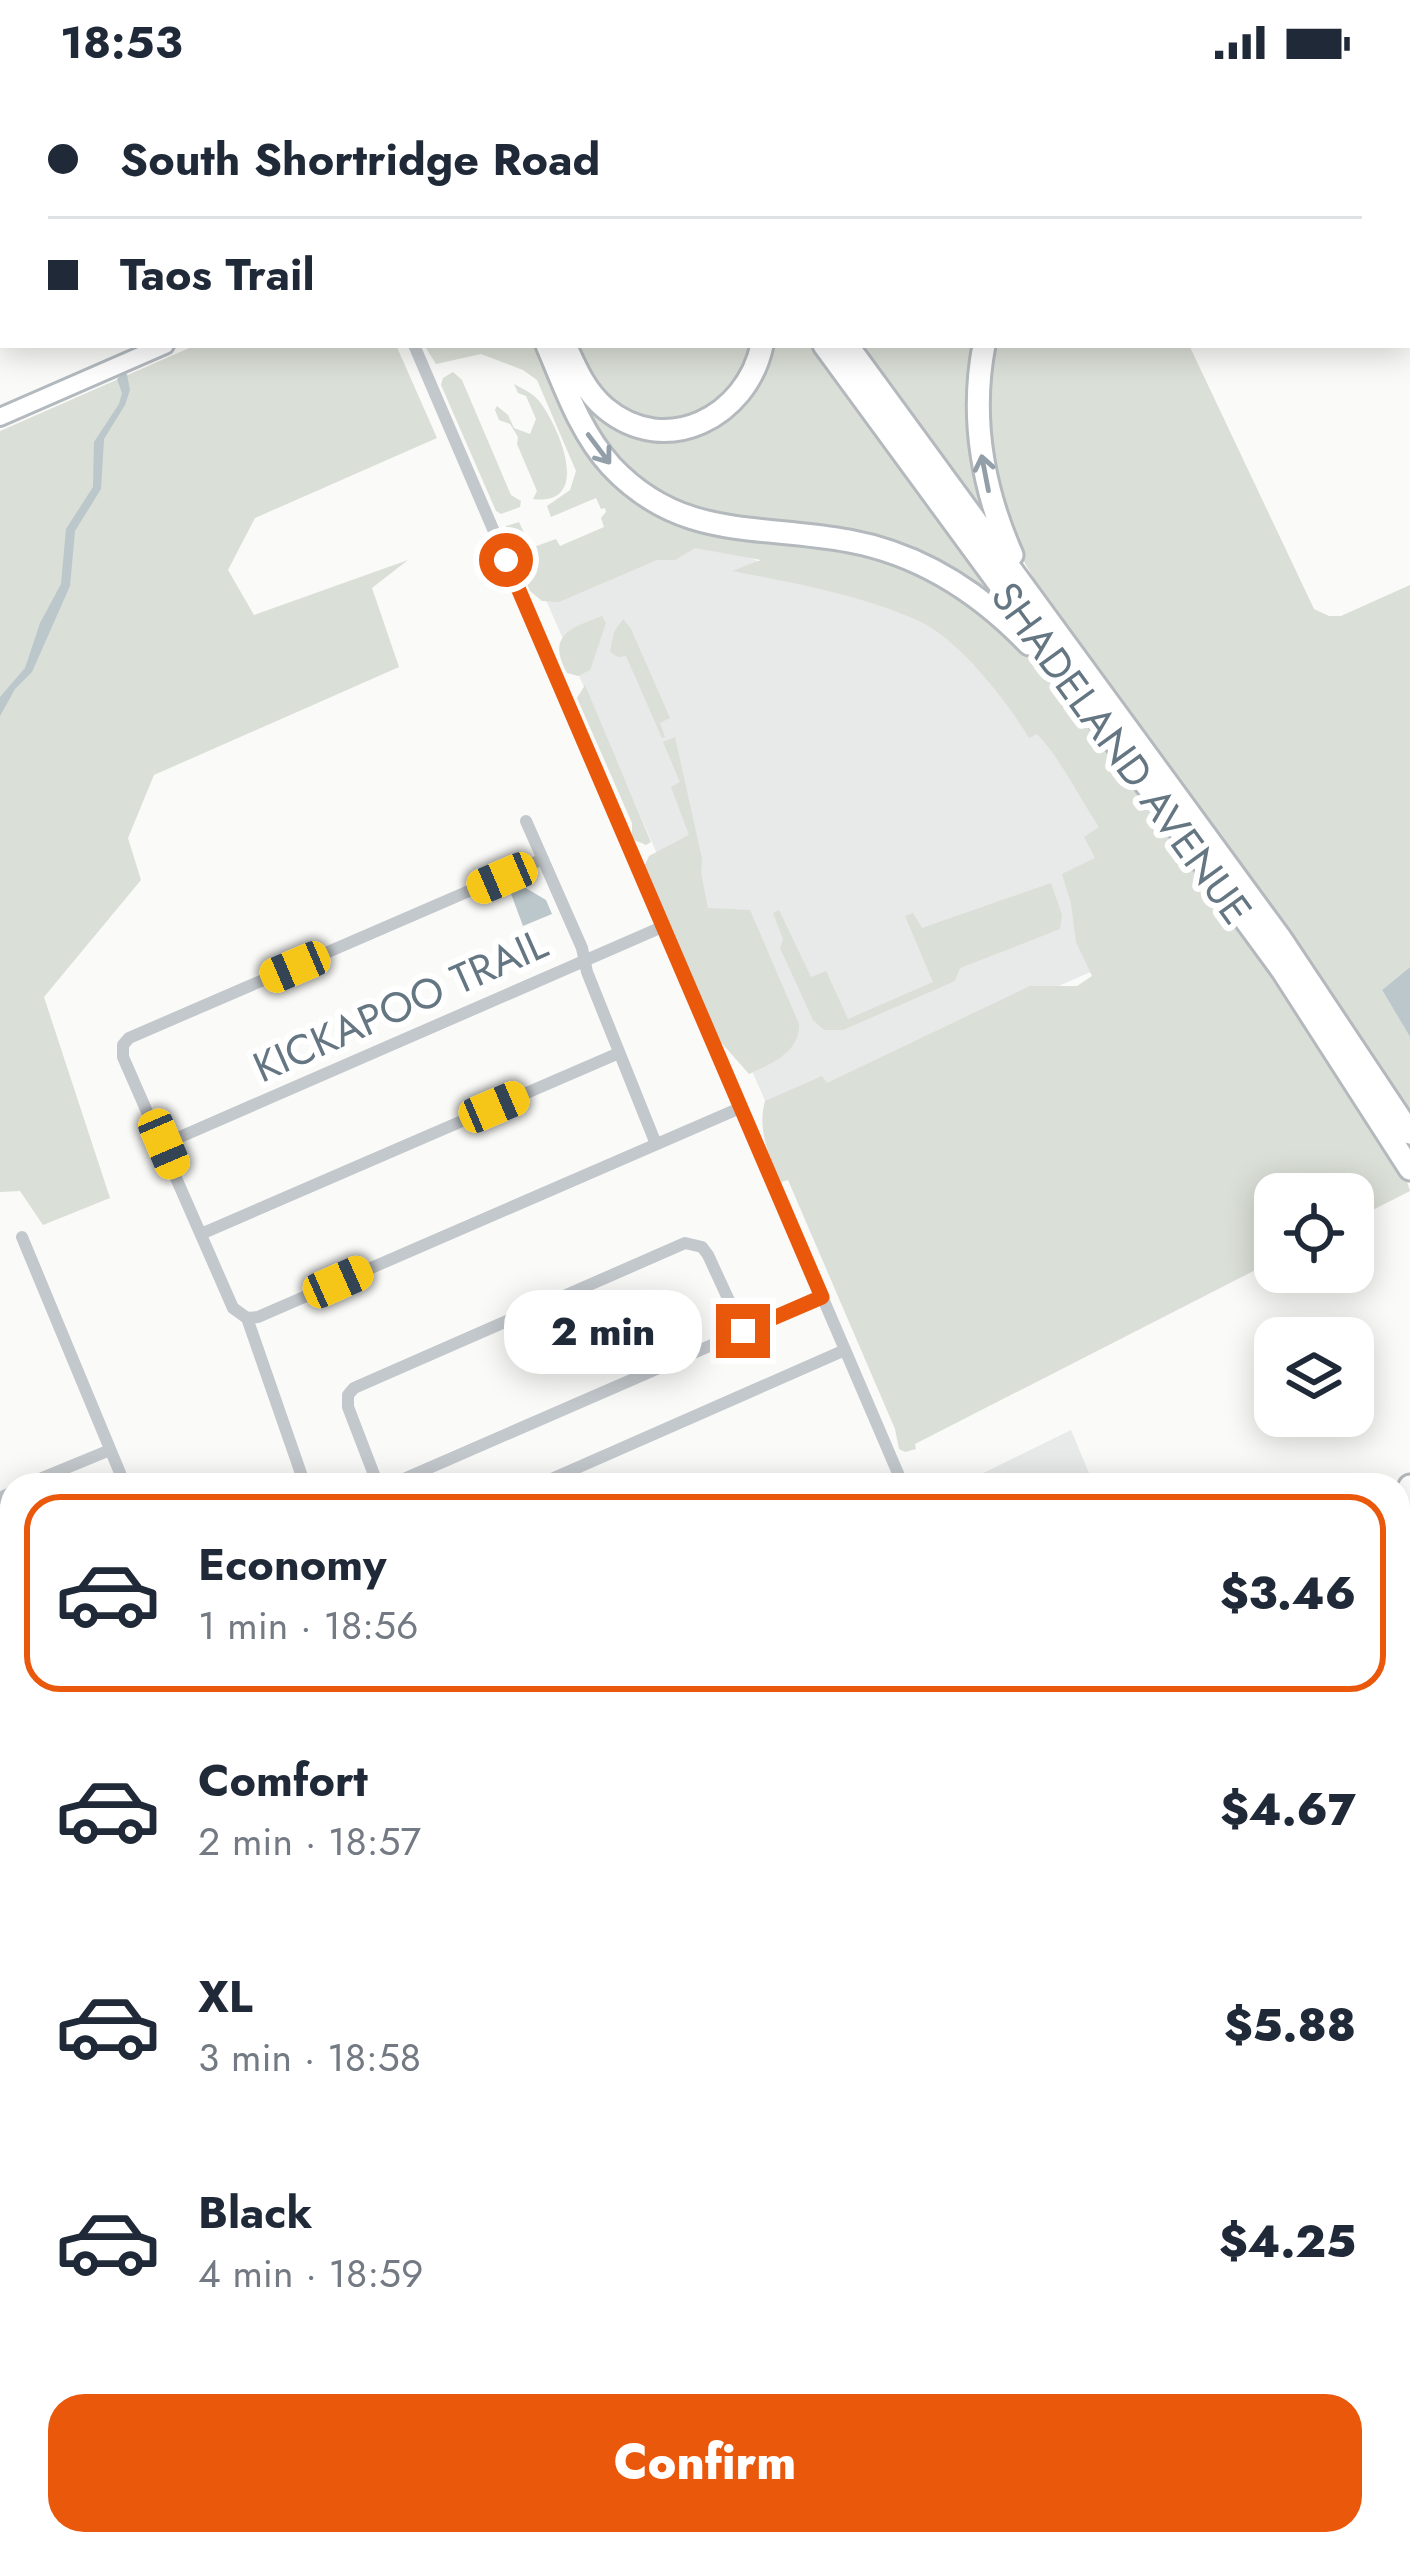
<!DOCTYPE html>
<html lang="en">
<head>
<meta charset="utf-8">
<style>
	:root { --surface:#fff; --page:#f6f6f7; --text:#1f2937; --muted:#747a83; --line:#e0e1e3; --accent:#ea580c }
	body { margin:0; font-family:Jost,sans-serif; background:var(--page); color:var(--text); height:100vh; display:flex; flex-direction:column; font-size:45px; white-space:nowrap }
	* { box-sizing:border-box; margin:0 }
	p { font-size:39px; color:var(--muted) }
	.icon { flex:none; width:66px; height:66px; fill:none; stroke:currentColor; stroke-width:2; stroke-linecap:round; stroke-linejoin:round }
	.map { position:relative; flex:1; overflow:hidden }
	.panel { position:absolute; left:0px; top:1389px; width:1410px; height:1083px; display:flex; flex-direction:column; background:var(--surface); border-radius:36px 36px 0 0; box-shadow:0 6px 30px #0003 }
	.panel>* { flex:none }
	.top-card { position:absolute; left:0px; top:0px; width:1410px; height:264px; box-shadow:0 6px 30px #0003; display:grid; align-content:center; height:264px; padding:0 48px; background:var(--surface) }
	.fabs { position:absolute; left:1254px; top:1089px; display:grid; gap:24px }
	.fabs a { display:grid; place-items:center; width:120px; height:120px; border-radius:24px; background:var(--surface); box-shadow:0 6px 30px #0003; font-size:60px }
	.end { position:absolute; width:54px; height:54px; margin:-27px; border:15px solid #ea580c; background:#fff; box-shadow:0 0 0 6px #fff }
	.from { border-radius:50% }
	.bubble { position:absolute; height:84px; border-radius:36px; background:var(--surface); box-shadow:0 6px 30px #0003; font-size:39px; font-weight:800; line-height:84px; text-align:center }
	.car { position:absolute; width:36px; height:72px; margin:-36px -18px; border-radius:15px; box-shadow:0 0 9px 3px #0007; background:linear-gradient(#f5c518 24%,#345 0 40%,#f5c518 0 76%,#345 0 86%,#f5c518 0) }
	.top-card b { display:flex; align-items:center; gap:42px; height:114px; font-size:45px }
	.top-card b+b { border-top:3px solid var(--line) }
	.top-card i { width:30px; height:30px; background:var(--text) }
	ul { padding:21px 0 0; list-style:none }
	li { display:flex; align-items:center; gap:36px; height:198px; margin:0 24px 18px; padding:0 24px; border:6px solid transparent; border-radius:36px }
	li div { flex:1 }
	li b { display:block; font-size:45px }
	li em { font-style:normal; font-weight:800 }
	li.current { border-color:var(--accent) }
	li>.icon { width:108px; height:108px; stroke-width:1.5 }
	.button { display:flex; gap:24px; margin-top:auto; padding:24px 48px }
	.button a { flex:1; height:138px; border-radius:36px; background:var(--accent); color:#fff; font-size:48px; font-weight:800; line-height:138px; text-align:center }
	.status { display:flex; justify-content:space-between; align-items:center; height:84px; padding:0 60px; background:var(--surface); direction:ltr }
	.status svg { height:33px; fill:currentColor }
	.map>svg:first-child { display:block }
	.built { fill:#e8e9e9 }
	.green { fill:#dadfd7 }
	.water { fill:#bbc7cb }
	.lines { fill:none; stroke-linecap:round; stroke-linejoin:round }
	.stream { stroke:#bbc7cb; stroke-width:3 }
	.secondary-casing { stroke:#b3babf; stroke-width:22 }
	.primary-casing { stroke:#b5babe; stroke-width:24 }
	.highway-casing { stroke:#b4b9bd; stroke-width:27 }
	.street { stroke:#c3c8cc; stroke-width:12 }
	.secondary { stroke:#fff; stroke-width:16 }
	.primary { stroke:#fff; stroke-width:18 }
	.highway { stroke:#fff; stroke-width:21 }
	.rail-casing { stroke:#a2aab0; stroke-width:8 }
	.rail { stroke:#fff; stroke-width:3; stroke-dasharray:9; stroke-linecap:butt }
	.oneway { stroke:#939fa8 }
	.route { stroke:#ea580c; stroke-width:15 }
	.labels { text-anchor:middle; stroke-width:12; stroke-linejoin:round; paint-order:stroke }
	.street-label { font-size:42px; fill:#657683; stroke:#fff }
</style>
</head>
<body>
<div class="status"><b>18:53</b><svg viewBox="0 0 49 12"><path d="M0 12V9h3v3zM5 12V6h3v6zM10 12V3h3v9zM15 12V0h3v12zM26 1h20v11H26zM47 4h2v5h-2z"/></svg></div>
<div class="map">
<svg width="1410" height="2471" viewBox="0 0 1410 2471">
	<rect width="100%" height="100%" fill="#fafaf8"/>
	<path class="built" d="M678,448L758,477L878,502L959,540L1185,820L1093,887L770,1028L542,507Z
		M1071,1346L1094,1401H959Z"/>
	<path class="green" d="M196,261H396L437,354L255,434L228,486L254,531L408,476L372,504L399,583L154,691L128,754L141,796L44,913L110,1114L43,1141L20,1107L0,1108V347Z
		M424,261H538L640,415L917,484L1008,545L1040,579L1280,901L1405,1091L1410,1107L1353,1136V1110H1275V1176L915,1360L916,1365L905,1368L899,1365L895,1345L788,1096L781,1098C769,1071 757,1047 765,1017L822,992L827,999L1030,902H1077L1092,892L1076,858L1071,819L1062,790L1095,774L1084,753L1099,743C1078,712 1062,676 1037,650L1029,654C1008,618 959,556 921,538C863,511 794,499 732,487L761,476L695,464L675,476H657L559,518L542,517L530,507L504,448L506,442L519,438L531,464L556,455L560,462L604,443L601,434L606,428L605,424L601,425L596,414L551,433L547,422L570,406L576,387L537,296L523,286L481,270L436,280Z
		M559,261L599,327L696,348L768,261H813L1011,526L939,483L672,423L599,360Z
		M573,261H755L731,311L684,337L643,338L604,317Z
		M860,261H981L988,423L982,427Z
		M992,261H1189L1314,525L1329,532H1341L1410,501V883L1382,906L1410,953V1028L1303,867L1047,515C1011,463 986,402 984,337C983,312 989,286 992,261Z
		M453,288L462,296L511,411L521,417L520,423L501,430L496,427L441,301L443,294Z
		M514,300C523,305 533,309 539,317C558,340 594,423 533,415L537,407L517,360L518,353L510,340L499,336L495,326L497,322L508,331L514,344L530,350L536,335L526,312L518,309Z
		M602,532L606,539L590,586L578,592L567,589C546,551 571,544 602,532Z
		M623,535L631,545L670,634L660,639L665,653L662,654L626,572L618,573L610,568L614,548Z
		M585,601L651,758L646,761L632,755V739L577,614Z
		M675,653L702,775L701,789L708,824L750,826L799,940C800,968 771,980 749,990L719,956L643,785L649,772L689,751L671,703L680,698L663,658Z
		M1051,799L1062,831L1060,845L960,884L955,897L843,946H824L813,936L780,864L783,855L773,829L779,826L811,893L826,887L848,935L933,898L905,832L913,829L922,844Z"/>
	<path class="water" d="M122,290H127L130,306L125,321L104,355L101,405L75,447L70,502L32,588L15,605L0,632V613L25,584L40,539L61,500L66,445L93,403L94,358L119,320L122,309L117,295Z
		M519,800L546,816L552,830L523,842L510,807Z
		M1410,883V953L1382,906Z"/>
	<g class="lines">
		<path class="stream" d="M178,2471L180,2460"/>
		<g class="secondary-casing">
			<path id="secondary" d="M738,3L745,0
				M0,333L165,261"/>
		</g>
		<g class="primary-casing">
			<path id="primary" d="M1398,1633L1410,1627
				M1398,1651L1410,1645
				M1398,1674L1410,1675
				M0,2329L12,2323
				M0,2359L12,2353"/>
		</g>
		<g class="highway-casing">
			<path id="highway" d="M635,0L637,3
				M658,0L660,3
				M931,0L932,3
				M949,0L951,3
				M547,261C565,303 580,348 611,382C681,457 759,440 849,457C920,470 979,508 1029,560
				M565,261C576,285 585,307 605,324C666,375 747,333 762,261
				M824,261L1282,886L1410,1085
				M847,261L1281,855L1410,1049
				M984,261C970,334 982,403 1012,471
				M1398,1427L1410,1402
				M1410,1444L1403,1494L1410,1529
				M218,2460L219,2471
				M196,2471L197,2460"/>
		</g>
		<path class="street" d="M297,0L298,3
			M414,261L903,1401
			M526,737L582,864L587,888L656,1060
			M164,1060L662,843
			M201,1150L619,969
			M22,1153L125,1401
			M247,1234L258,1233L740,1024
			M25,1401L110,1366
			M305,1401L247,1234L233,1224L123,973V961L129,954L543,775
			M378,1401L348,1323V1311L354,1304L685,1159L702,1163L708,1171L743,1247
			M390,1401L822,1213
			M538,1401L845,1266
			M0,1414L12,1408
			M0,1674L12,1702
			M0,1722L12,1716
			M0,2066L12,2061
			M485,2460L489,2471
			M706,2460L710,2471
			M894,2460L899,2471
			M1069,2460L1074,2471
			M1372,2460L1377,2471
			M383,2471L409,2460"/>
		<use href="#secondary" class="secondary"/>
		<use href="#primary" class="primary"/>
		<use href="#highway" class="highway"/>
		<g class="rail-casing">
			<path id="rail" d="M409,3L411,0"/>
		</g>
		<use href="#rail" class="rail"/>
	</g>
	<defs><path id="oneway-shaft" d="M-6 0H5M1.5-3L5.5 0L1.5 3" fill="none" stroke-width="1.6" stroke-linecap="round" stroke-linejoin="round" transform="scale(3)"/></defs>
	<g class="oneway">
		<use href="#oneway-shaft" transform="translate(599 365) rotate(53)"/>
		<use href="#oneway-shaft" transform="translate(985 389) rotate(-101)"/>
	</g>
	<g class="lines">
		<path class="route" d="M506,476L822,1213L743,1247"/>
	</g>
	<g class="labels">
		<g class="street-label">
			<text transform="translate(1122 669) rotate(54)" y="15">SHADELAND AVENUE</text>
			<text transform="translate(400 921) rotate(-24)" y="15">KICKAPOO TRAIL</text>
		</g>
	</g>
</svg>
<div class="fabs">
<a><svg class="icon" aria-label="locate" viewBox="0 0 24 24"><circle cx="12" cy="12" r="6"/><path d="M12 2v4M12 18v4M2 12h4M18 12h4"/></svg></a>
<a><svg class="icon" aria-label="layers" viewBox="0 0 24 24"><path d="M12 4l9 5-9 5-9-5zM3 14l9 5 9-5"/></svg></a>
</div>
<i class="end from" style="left:506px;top:476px"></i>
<i class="end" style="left:743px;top:1247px"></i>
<div class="bubble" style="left:504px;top:1206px;width:198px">2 min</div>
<i class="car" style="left:502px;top:794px;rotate:247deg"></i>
<i class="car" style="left:295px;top:883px;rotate:247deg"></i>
<i class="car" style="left:494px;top:1023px;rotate:67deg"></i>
<i class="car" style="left:164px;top:1060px;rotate:157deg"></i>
<i class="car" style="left:338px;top:1198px;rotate:66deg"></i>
<div class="top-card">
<b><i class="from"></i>South Shortridge Road</b>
<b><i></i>Taos Trail</b>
</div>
<section class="panel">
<ul>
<li class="current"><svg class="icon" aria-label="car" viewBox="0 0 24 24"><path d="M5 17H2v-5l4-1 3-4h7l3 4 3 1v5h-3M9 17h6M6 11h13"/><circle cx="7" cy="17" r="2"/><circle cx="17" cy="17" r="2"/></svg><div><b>Economy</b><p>1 min · 18:56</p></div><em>$3.46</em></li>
<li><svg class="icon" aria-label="car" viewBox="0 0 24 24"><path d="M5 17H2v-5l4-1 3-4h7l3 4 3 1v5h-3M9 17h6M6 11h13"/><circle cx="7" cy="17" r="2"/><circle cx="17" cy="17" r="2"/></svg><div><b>Comfort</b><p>2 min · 18:57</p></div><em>$4.67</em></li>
<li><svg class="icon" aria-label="car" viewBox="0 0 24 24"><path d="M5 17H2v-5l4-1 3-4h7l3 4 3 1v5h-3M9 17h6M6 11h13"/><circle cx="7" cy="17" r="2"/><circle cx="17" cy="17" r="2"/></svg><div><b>XL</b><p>3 min · 18:58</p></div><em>$5.88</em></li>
<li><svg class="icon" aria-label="car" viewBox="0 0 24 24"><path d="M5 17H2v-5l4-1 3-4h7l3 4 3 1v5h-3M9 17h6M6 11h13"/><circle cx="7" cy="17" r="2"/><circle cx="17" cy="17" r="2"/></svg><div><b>Black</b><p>4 min · 18:59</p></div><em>$4.25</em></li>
</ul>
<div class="button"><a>Confirm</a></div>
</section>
</div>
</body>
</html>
